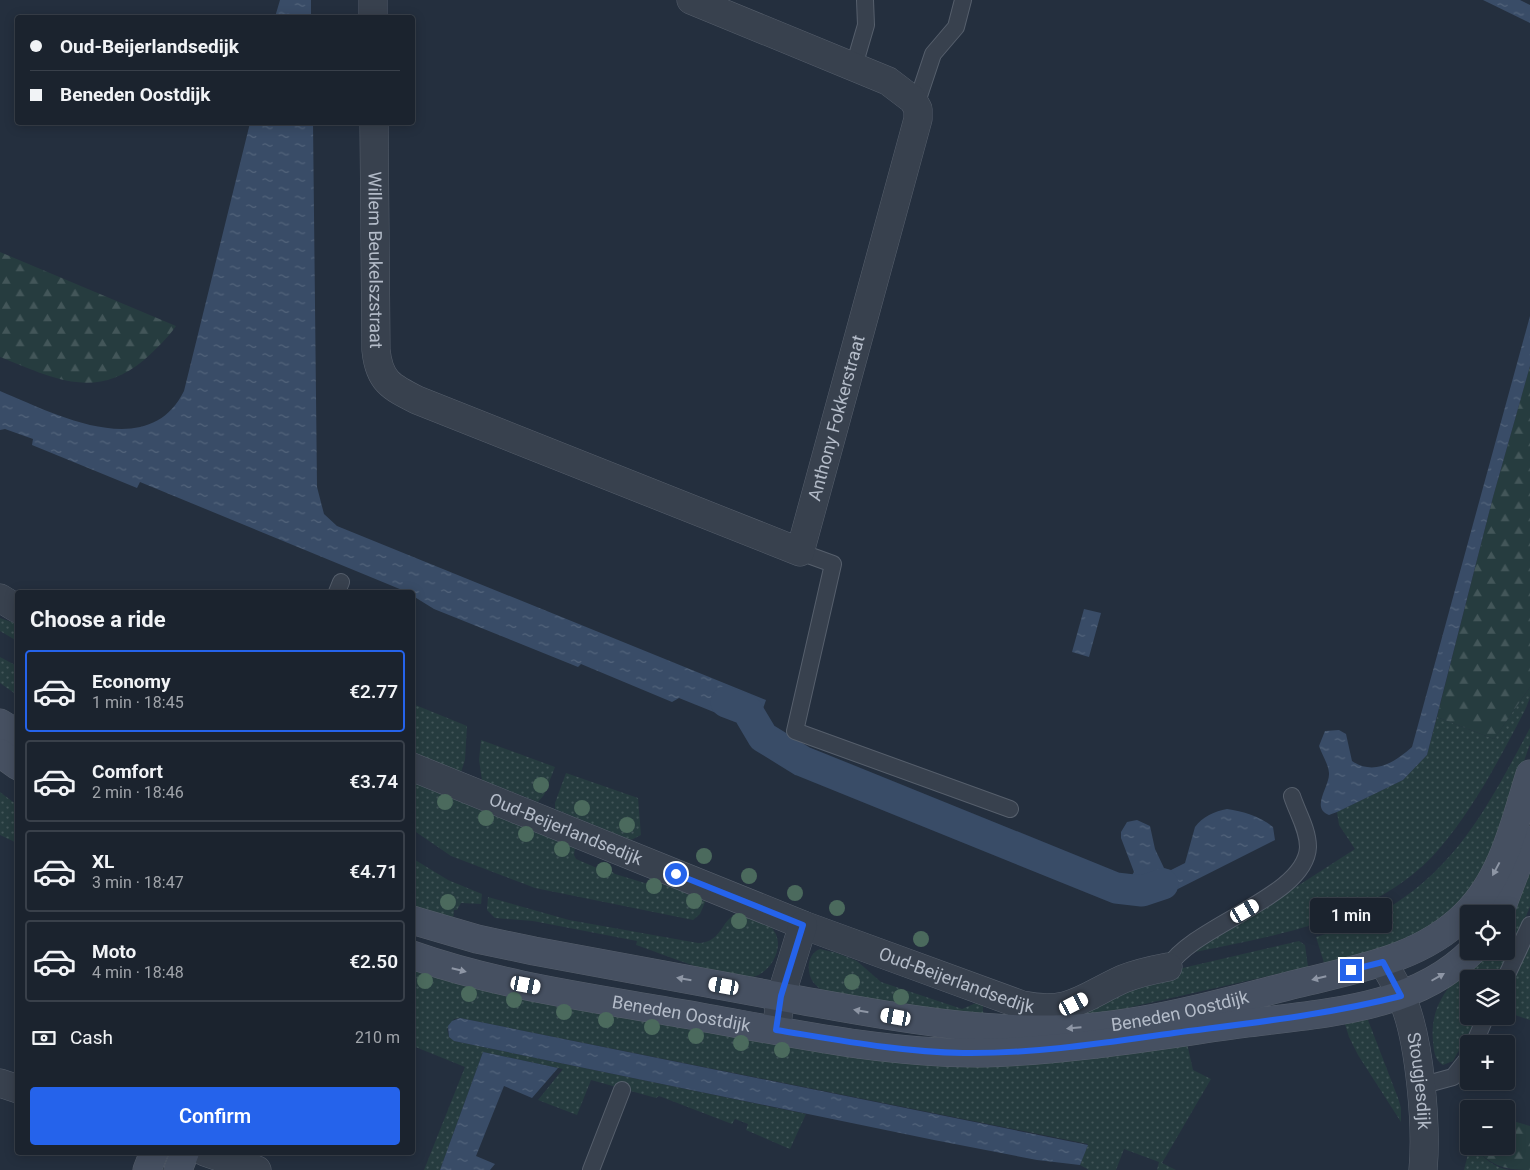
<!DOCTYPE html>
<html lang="en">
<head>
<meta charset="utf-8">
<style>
	:root { --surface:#1b232e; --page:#282f3a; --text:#f1f3f6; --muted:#a0a4aa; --line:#39404a; --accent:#2563eb }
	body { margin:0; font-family:Roboto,sans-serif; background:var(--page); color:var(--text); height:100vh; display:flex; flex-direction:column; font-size:19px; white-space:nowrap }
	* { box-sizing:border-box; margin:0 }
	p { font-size:16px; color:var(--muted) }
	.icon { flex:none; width:28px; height:28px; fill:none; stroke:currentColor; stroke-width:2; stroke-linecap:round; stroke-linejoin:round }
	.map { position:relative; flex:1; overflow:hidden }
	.sheet { position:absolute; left:15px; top:590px; width:400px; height:565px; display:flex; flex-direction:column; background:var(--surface); border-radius:5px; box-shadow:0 2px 12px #0003,0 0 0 1px var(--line) }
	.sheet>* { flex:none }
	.hud { position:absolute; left:15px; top:15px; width:400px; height:110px; border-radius:5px; box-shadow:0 2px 12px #0003,0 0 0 1px var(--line); display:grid; align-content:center; height:110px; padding:0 15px; background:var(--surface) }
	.tools { position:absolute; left:1460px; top:905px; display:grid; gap:10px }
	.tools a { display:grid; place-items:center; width:55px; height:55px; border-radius:5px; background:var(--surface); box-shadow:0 2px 12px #0003,0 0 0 1px var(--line); font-size:25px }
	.end { position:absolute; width:22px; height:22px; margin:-11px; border:6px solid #2563eb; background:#fff; box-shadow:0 0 0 2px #fff }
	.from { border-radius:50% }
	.bubble { position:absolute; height:35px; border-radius:5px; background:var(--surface); box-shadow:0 2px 12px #0003,0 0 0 1px var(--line); font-size:16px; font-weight:600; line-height:35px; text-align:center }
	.car { position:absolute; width:15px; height:30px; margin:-15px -8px; border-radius:6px; box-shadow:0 0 4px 1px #0007; background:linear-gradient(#fff 24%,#345 0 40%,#fff 0 76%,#345 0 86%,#fff 0) }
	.hud b { display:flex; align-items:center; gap:18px; height:48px; font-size:19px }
	.hud b+b { border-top:1px solid var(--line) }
	.hud i { width:12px; height:12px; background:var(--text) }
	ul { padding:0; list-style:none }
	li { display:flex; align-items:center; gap:15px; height:82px; margin:0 10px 8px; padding:0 5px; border:2px solid var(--line); border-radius:5px }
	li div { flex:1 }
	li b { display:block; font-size:19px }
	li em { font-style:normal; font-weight:600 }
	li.on { border-color:var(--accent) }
	li>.icon { width:45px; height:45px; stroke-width:1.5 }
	h2 { padding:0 15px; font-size:22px; line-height:60px }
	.pay { display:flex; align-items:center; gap:12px; height:55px; padding:0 15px; font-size:19px }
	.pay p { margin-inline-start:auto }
	.action { display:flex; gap:10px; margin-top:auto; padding:10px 15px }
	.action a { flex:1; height:58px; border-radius:5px; background:var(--accent); color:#fff; font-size:20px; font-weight:600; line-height:58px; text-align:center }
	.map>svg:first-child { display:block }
	.grass { fill:url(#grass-dots) }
	.forest { fill:url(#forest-firs) }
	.water { fill:url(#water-ripples) }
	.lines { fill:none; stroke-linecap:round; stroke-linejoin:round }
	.canal { stroke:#394c67; stroke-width:31 }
	.lane-casing { stroke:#565f6c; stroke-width:18 }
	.street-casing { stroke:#565f6c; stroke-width:29 }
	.secondary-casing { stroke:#565f6c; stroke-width:29 }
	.lane { stroke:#38414e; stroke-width:16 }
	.street { stroke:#38414e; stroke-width:28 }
	.secondary { stroke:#465061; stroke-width:28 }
	.tree { fill:#4b6a5d }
	.oneway { fill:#8e96a5 }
	.route { stroke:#2563eb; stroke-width:6 }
	.labels { text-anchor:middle; stroke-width:4; stroke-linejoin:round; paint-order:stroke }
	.street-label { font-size:18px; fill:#b4bcc9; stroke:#1d2633 }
</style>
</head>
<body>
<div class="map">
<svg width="1530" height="1170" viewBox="0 0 1530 1170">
	<defs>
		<pattern id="grass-dots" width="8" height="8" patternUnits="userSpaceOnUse" patternTransform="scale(1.25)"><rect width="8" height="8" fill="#263c3f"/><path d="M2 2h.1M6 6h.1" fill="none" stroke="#435659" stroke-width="1.8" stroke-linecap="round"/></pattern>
		<pattern id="forest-firs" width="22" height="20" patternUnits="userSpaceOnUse" patternTransform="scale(1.25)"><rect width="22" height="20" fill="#263c3f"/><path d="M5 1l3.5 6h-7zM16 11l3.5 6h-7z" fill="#435659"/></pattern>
		<pattern id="water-ripples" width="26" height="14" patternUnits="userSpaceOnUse" patternTransform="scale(1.25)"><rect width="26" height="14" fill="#394c67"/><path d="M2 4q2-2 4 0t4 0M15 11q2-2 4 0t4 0" fill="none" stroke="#53647b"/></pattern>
	</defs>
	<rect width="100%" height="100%" fill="#242f3e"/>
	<path class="grass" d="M0,618L17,624V641L0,631Z
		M0,657L17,666V695L0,683Z
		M1530,687V698L1525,710C1500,758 1474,808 1439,849C1380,918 1280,935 1195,952L1194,949L1231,929L1355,849L1339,825L1337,812L1403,780L1427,755L1437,717L1494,739Z
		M413,704L467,726L465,760L461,772L413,752Z
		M1530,728V744C1506,810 1487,899 1419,935C1389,951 1357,957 1325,966L1316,937C1337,930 1361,924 1380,913C1458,868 1489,804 1530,728Z
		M481,740L555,767L544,795L538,802L482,780L479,760Z
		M566,773L638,798L641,835L631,840L555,809V803Z
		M412,782L575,848L574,855L576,859L597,868L607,867L615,874L648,884L654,879L706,900L700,914L693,920L535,888L451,856L413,830Z
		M0,792L17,805V843L0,835Z
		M412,858L448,880L482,894L481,904L461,903L457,910H454L453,921L413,911Z
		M1530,866V907L1498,979H1469V1016H1478L1453,1061L1443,1065C1434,1059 1434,1051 1433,1041C1429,999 1457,977 1485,951H1506V923Z
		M488,897L569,920L698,943C724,943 721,915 740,914C748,917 760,920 768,925C791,941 770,978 747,978C722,979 663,954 636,945L637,941L533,921L495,918L487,910Z
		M1530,940V1020L1506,1012V990Z
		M1299,941L1305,945L1308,967L1096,1015L1075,1017L1144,977Z
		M820,949L837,953L857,961L881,982L962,1009L976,1003L983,1005V1012L991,1021L826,993C822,990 816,986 813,982C806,971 807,954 820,949Z
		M412,964L778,1041L1186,1039L1193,1070L1211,1079L1162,1163L1176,1170H1157L1159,1162L1124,1149L1116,1170H1089L1080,1165L1088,1144L460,1018L454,1019L447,1029L449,1037L454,1041L806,1114L790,1149L746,1130L748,1124L735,1119L732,1124L659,1096L656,1098L591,1080L577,1115L538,1100L563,1069L483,1052L440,1170H424L465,1067L413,1046Z
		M1365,1016L1368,1020L1398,1098L1401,1108V1122L1358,1055L1349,1037L1343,1018Z
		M1470,1146H1474C1482,1157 1495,1168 1509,1170H1464Z"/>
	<path class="forest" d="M0,252L176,326C167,339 156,349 144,360C95,401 53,378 0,357Z
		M1530,366V687L1494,739L1437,717L1493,497Z
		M1506,1119L1530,1126V1170C1505,1170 1490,1166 1474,1146H1506Z"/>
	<path class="water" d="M280,0H311V17H275Z
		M1483,0H1520L1530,5V23Z
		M250,123H313L317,487L324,514L337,526L766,700L756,729L679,698L672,702L581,664L578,667L434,609L413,596L412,592H407L140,482L137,488L32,445L33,439L5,429L0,430V391C53,413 148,464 184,391Z
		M1530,316V366L1493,497L1427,755L1403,780L1337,812L1329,815C1310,808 1330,786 1329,773C1328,763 1322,755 1319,746L1325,731L1339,730L1346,734L1352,761C1374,776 1395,762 1412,747Z
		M1084,609L1101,613L1089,657L1072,652Z
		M1227,809C1243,811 1261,817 1273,827L1275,840L1154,901L1140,902L1119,895L1134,872L1121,838V832L1127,822L1137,820L1150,826L1155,849L1164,868L1171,870L1185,863L1195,827C1202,817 1215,811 1227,809Z
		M460,1018L1088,1145L1080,1165L1037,1160L934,1140L454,1041L449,1037L448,1026L452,1021Z
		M483,1052L558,1068L532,1098L504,1086L476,1156L495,1164L490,1170H440Z"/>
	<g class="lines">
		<path class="canal" d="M726,702L747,710L763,737L802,761L1116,888L1142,891L1163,884"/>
		<g class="lane-casing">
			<path id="lane" d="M854,66L866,25L865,0
				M916,105L933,54L956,27L963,0
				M800,552L833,564L795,731L1010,809
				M337,592L341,582
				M1168,967C1195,924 1306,897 1308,847C1308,829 1297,812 1292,796
				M1505,979L1530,925
				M1474,1044L1486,1016
				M1420,1086L1453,1077L1469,1057
				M591,1170L622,1090"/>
		</g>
		<g class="street-casing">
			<g id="street">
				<path d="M373,0V18"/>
				<path id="s1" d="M374,122L376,350C379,381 391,387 417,400L800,552L918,119V109L913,100L888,81L691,0"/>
				<path d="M0,598L18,609"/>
				<path id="s2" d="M412,767L803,925L1022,1005C1070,1015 1083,997 1123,979C1138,973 1152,970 1168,967"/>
				<path id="s3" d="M1383,962C1390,975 1399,988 1404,1003C1420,1043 1427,1127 1423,1170"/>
				<path d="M776,1030L781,996L803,925"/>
				<path d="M0,1083L18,1089"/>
				<path d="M205,1152L257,1170"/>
			</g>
		</g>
		<g class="secondary-casing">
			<g id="secondary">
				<path d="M0,723L18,734"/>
				<path d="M0,753L18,766"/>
				<path d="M1499,914L1527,840"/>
				<path id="s4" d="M412,920L477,939L534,951C623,967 711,984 799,1000C888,1016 975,1033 1066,1029C1143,1026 1222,1003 1296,984C1356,969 1419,960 1465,915C1503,878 1515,822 1530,774"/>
				<path id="s5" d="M412,955C500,986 594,998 684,1014C782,1031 882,1054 982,1053C1071,1051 1159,1035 1248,1023C1324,1013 1415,1009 1472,951"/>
				<path d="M147,1170L154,1152"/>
				<path d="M178,1170L185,1152"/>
			</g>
		</g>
		<use href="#lane" class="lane"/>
		<use href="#street" class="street"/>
		<use href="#secondary" class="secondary"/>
	</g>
	<g class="tree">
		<circle cx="541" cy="785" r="8"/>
		<circle cx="445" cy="802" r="8"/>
		<circle cx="582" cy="808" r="8"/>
		<circle cx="486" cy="818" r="8"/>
		<circle cx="627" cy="825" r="8"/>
		<circle cx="526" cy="834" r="8"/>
		<circle cx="562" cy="849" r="8"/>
		<circle cx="704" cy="856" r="8"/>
		<circle cx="604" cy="870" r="8"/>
		<circle cx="749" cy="876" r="8"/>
		<circle cx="654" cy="886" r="8"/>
		<circle cx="795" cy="893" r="8"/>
		<circle cx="694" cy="901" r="8"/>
		<circle cx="448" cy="902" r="8"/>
		<circle cx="837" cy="908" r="8"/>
		<circle cx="739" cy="921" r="8"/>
		<circle cx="921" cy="939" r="8"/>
		<circle cx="425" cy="981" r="8"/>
		<circle cx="852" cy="982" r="8"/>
		<circle cx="469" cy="994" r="8"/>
		<circle cx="901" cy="997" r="8"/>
		<circle cx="514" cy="1000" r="8"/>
		<circle cx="564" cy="1012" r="8"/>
		<circle cx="606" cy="1020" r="8"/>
		<circle cx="652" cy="1027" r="8"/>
		<circle cx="696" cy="1036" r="8"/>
		<circle cx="741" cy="1043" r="8"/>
		<circle cx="782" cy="1050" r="8"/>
	</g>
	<defs><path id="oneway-solid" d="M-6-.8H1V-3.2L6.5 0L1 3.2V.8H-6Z" transform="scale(1.25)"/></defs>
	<g class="oneway">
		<use href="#oneway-solid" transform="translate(1496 869) rotate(118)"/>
		<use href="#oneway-solid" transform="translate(459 970) rotate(14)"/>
		<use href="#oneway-solid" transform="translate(1438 977) rotate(-30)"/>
		<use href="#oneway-solid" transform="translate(1319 978) rotate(166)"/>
		<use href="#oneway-solid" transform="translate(684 979) rotate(-170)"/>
		<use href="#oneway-solid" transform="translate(861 1011) rotate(-170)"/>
		<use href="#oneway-solid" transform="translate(1074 1028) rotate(175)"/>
	</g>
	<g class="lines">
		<path class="route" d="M676,874L803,925L781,996L776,1030C838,1040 900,1052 963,1053C1034,1054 1104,1043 1174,1033C1250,1023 1326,1015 1401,996L1383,962L1351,970"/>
	</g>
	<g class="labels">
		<g class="street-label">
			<text dy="6" stroke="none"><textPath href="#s1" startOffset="138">Willem Beukelszstraat</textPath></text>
			<text dy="6" stroke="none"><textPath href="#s1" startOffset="848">Anthony Fokkerstraat</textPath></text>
			<text dy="6" stroke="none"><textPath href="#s2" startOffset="166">Oud-Beijerlandsedijk</textPath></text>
			<text dy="6" stroke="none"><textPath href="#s2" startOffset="585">Oud-Beijerlandsedijk</textPath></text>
			<text dy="6" stroke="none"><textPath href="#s4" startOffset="780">Beneden Oostdijk</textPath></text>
			<text dy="6" stroke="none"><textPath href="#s5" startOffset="276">Beneden Oostdijk</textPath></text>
			<text dy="6" stroke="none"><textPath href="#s3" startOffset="126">Stougjesdijk</textPath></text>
		</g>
	</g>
</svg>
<div class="tools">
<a><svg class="icon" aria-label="locate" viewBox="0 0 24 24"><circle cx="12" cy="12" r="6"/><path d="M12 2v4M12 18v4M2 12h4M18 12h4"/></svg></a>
<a><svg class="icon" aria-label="layers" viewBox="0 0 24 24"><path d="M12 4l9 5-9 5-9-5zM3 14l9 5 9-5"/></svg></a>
<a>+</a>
<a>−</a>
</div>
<i class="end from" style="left:676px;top:874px"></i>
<i class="end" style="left:1351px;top:970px"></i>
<div class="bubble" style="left:1310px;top:898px;width:82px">1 min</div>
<i class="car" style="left:1245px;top:911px;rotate:60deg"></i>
<i class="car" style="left:526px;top:985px;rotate:101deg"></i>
<i class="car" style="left:724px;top:986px;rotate:280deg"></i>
<i class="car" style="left:1074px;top:1004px;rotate:63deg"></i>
<i class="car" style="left:896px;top:1017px;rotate:280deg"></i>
<div class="hud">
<b><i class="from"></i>Oud-Beijerlandsedijk</b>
<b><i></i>Beneden Oostdijk</b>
</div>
<section class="sheet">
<h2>Choose a ride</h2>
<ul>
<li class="on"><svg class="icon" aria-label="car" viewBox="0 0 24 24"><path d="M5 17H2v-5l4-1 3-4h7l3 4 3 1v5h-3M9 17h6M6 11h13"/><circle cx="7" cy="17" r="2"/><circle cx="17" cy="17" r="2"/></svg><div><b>Economy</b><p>1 min · 18:45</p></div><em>€2.77</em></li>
<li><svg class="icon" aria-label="car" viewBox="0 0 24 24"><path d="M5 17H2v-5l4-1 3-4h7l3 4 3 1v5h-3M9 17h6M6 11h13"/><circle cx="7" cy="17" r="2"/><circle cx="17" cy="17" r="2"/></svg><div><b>Comfort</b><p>2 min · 18:46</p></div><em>€3.74</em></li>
<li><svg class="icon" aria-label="car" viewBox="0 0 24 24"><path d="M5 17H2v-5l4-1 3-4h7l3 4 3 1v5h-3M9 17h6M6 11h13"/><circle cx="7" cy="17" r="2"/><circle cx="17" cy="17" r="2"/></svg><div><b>XL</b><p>3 min · 18:47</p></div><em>€4.71</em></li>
<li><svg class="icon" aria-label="car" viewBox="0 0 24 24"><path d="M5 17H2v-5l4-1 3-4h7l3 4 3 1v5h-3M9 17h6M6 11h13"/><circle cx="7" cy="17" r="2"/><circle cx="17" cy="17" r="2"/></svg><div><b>Moto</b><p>4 min · 18:48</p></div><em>€2.50</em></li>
</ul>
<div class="pay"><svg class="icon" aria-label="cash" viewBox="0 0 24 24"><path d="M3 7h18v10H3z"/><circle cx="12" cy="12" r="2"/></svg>Cash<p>210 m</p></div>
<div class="action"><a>Confirm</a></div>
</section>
</div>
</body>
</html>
